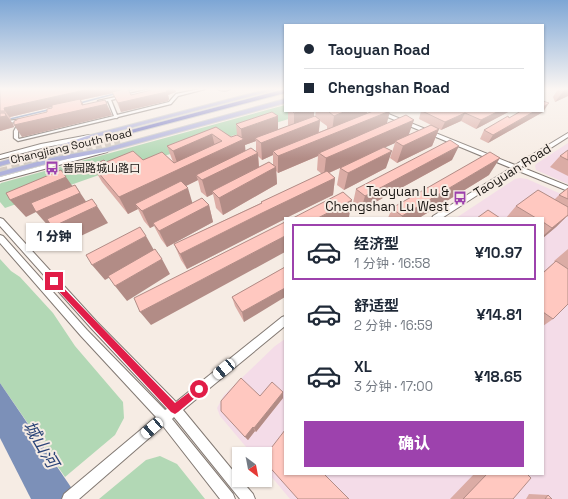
<!DOCTYPE html>
<html lang="zh">
<head>
<meta charset="utf-8">
<style>
	:root { --surface:#fff; --page:#f6f6f7; --text:#1f2937; --muted:#747a83; --line:#e0e1e3; --accent:#9d42ad }
	body { margin:0; font-family:"Space Grotesk","Noto Sans SC",sans-serif; background:var(--page); color:var(--text); height:100vh; display:flex; flex-direction:column; font-size:15px; white-space:nowrap }
	* { box-sizing:border-box; margin:0 }
	p { font-size:13px; color:var(--muted) }
	.icon { flex:none; width:22px; height:22px; fill:none; stroke:currentColor; stroke-width:2; stroke-linecap:round; stroke-linejoin:round }
	.map { position:relative; flex:1; overflow:hidden }
	.drawer { position:absolute; left:284px; top:217px; width:260px; height:258px; display:flex; flex-direction:column; background:var(--surface); border-radius:0px; box-shadow:0 1px 3px #0004 }
	.drawer>* { flex:none }
	.hud { position:absolute; left:284px; top:24px; width:260px; height:88px; border-radius:0px; box-shadow:0 1px 3px #0004; display:grid; align-content:center; height:88px; padding:0 20px; background:var(--surface) }
	.needle { width:26px; rotate:148deg }
	.buttons { position:absolute; left:232px; top:447px; display:grid; gap:8px }
	.buttons a { display:grid; place-items:center; width:40px; height:40px; border-radius:0px; background:var(--surface); box-shadow:0 1px 3px #0004; font-size:20px }
	.end { position:absolute; width:18px; height:18px; margin:-9px; border:5px solid #e11d48; background:#fff; box-shadow:0 0 0 2px #fff }
	.from { border-radius:50% }
	.bubble { position:absolute; height:28px; border-radius:0px; background:var(--surface); box-shadow:0 1px 3px #0004; font-size:13px; font-weight:800; line-height:28px; text-align:center }
	.car { position:absolute; width:12px; height:24px; margin:-12px -6px; border-radius:5px; box-shadow:0 0 3px 1px #0007; background:linear-gradient(#fff 24%,#345 0 40%,#fff 0 76%,#345 0 86%,#fff 0) }
	.hud b { display:flex; align-items:center; gap:14px; height:38px; font-size:15px }
	.hud b+b { border-top:1px solid var(--line) }
	.hud i { width:10px; height:10px; background:var(--text) }
	ul { padding:7px 0 0; list-style:none }
	li { display:flex; align-items:center; gap:12px; height:56px; margin:0 8px 6px; padding:0 12px; border:2px solid transparent; border-radius:0px }
	li div { flex:1 }
	li b { display:block; font-size:15px }
	li em { font-style:normal; font-weight:800 }
	li.current { border-color:var(--accent) }
	li>.icon { width:36px; height:36px; stroke-width:1.5 }
	.button { display:flex; gap:8px; margin-top:auto; padding:8px 20px }
	.button a { flex:1; height:46px; border-radius:0px; background:var(--accent); color:#fff; font-size:16px; font-weight:800; line-height:46px; text-align:center }
	.map>svg:first-child { display:block }
	.industrial { fill:#f4dce8 }
	.green { fill:#b2d8b5 }
	.water { fill:#7c90b8 }
	.lines { fill:none; stroke-linecap:round; stroke-linejoin:round }
	.stream { stroke:#7c90b8; stroke-width:1.5 }
	.highway-tunnel-far1 { stroke:#d5ccc4; stroke-width:6; stroke-dasharray:6 3.5; stroke-linecap:butt }
	.highway-tunnel { stroke:#d5ccc4; stroke-width:8; stroke-dasharray:8 4.5; stroke-linecap:butt }
	.street-casing { stroke:#827973; stroke-width:2.5 }
	.secondary-casing { stroke:#827973; stroke-width:2 }
	.primary-casing { stroke:#cccccb; stroke-width:2 }
	.highway-casing { stroke:#cccccb; stroke-width:2 }
	.street { fill:#fff; fill-rule:evenodd }
	.secondary { fill:#fff; fill-rule:evenodd }
	.primary { fill:#b0b2dc; fill-rule:evenodd }
	.highway { fill:#7b7ec5; fill-rule:evenodd }
	.wall { fill:#dbaca5; fill-rule:evenodd }
	.shaded-wall { fill:#b28c86 }
	.building { fill:#ffc8c0; stroke:#b28c86 }
	.route { fill:#e11d48 }
	.labels { text-anchor:middle; stroke-width:4; stroke-linejoin:round; paint-order:stroke }
	.far-street-label { font-size:11px; fill:#181512; stroke:#f6ece4 }
	.far-poi-label { font-size:11px; fill:#181512; stroke:#f6ece4; text-anchor:start }
	.street-label { font-size:13px; fill:#181512; stroke:#f6ece4 }
	.poi-label { font-size:13px; fill:#181512; stroke:#f6ece4; text-anchor:end }
	.near-water-label { font-size:17px; font-style:italic; fill:#2b4478; stroke:#f6ece4 }
</style>
</head>
<body>
<div class="map">
<svg width="568" height="499" viewBox="0 0 568 499">
	<rect width="100%" height="100%" fill="#f6ece4"/>
	<path class="industrial" d="M568,143V184L536,170L535,166L536,164Z
		M520,178L527,179L568,197V499H290L265,469V454H252L220,416L217,408L224,395L275,346L285,339V474H543V218H456L515,179Z"/>
	<path class="green" d="M285,105V111H316L99,175L5,208L0,202V184L1,183Z
		M0,259L11,271L20,277L53,313L75,346L123,402L124,418L115,435L65,477L0,383Z
		M160,456L177,464L205,499H99L146,460Z"/>
	<path class="water" d="M0,383L79,499H31L0,438Z"/>
	<g class="lines">
		<path class="stream" d="M126,91L135,89
			M80,103L114,94
			M10,119L48,110"/>
		<path class="highway-tunnel-far1" d="M59,157L123,140"/>
		<path class="highway-tunnel" d="M0,172L63,156"/>
		<g class="street-casing">
			<path id="street" d="M151,89H156L111,100L117,115L169,102L176,94L200,89H205L178,96L171,104L118,117L117,118H115L18,141L14,138V131L19,122L22,123L18,131V138L19,139L114,116L108,101L99,103H98V101Z
				M218,89H230C227,91 221,91 218,89Z
				M23,119H24V121L0,124V122Z"/>
		</g>
		<g class="secondary-casing">
			<path id="secondary" d="M373,111H381L515,165L568,133V137L521,167L568,186V191L516,170L442,218H432L433,216L511,168Z
				M89,135L91,136V138L42,148L0,159V155L41,144Z
				M105,149L108,151L107,152L0,181V177Z
				M0,218L3,219L97,322L176,402L282,317L285,316V326L183,410L239,478V480H241L253,494L255,499H240L174,417L172,419L233,494L235,499H220L163,426L79,499H62L64,494L156,417L81,336L0,243V235L3,236L87,330L165,410L167,409L91,328L0,226Z"/>
		</g>
		<g class="primary-casing">
			<path id="primary" d="M269,89H278L91,138L53,151L0,166V162L49,149L87,136Z
				M285,99V103L109,151L57,161L0,176V172L56,157L106,148Z"/>
		</g>
		<g class="highway-casing">
			<path id="highway" d="M285,89V93L120,136L116,134Z"/>
		</g>
		<use href="#street" class="street"/>
		<use href="#secondary" class="secondary"/>
		<use href="#primary" class="primary"/>
		<use href="#highway" class="highway"/>
	</g>
	<path class="wall" d="M0,89H128L131,95L149,91L148,89H175L176,92L168,95L169,99L168,101L121,112L113,93L81,100L83,105L112,115L22,137L52,108V107L10,117L11,119L10,120L13,124L14,127L0,131Z
		M558,89H568V96L555,102L553,97Z
		M288,111H314V117H315L316,111H367V113L409,135L431,125L419,119L421,111H510L476,129L461,121L441,130L433,126L439,129L432,146L397,163L390,158L395,143L385,147L386,168L344,190L337,185L340,168L329,173L335,178L333,195L286,218H285V219L187,269L181,260L174,244L261,203V202L322,174L317,170L318,156L278,173L276,171L277,184L223,215L216,208L213,194L207,197L201,192L198,180L186,186L192,203L209,205L213,222L167,247L161,239L154,226L150,228L144,221L138,209L128,214L102,182L92,165L106,162L143,160L173,162L167,146L216,127L231,137L237,135L236,124L278,130L289,126L288,125ZM320,121L327,126V129L319,132ZM256,141V152L245,151V145ZM273,155V165L259,167L258,156L262,160Z
		M543,112L488,143L480,139L484,130L509,118Z
		M568,150V176L550,167L560,156Z
		M452,160L361,210L353,203L356,189Z
		M489,175L419,218H388L392,208Z
		M568,188V217L567,216L556,227L543,238V218H506L516,206L555,199L559,195Z
		M568,249V304L553,319L543,326V272L555,262L554,261Z
		M285,267L244,322L235,306L232,297Z
		M283,392V398L256,432L255,431L248,440L221,411L260,396Z
		M474,474H527L513,499H450Z
		M529,494L548,495L552,499H526Z"/>
	<path class="shaded-wall" d="M89,89H111L113,93L81,100L86,109L105,100L112,115L22,137L14,125L82,105L81,100L10,117L11,119L5,111L4,108Z
		M111,89H128L114,96Z
		M165,89H175L176,92L168,95L169,99L168,101L121,112L118,103Z
		M565,89H568V96L555,102Z
		M549,103L543,112L488,143L493,135L535,111H543V107Z
		M299,111H314V122L294,129V113Z
		M346,111H367L366,118L332,132L334,116Z
		M390,111L386,127L319,153L318,156L278,173V156Z
		M499,111H510L476,129L481,120Z
		M5,113L13,124L14,127L0,131V117Z
		M465,113L461,121L441,130L445,122Z
		M278,116V132L255,138L256,141L245,145L246,156L196,175L198,180L139,209L135,204L138,209L128,214L119,197L242,140L241,129Z
		M320,120L318,137L273,151V155L262,160L261,143Z
		M414,120L408,137L395,141V143L324,175L326,158Z
		M439,129L432,146L397,163L403,146Z
		M212,134L216,151L179,168L173,151Z
		M459,146L452,160L361,210L365,196Z
		M392,151L386,168L344,190L348,173Z
		M258,153L259,170L212,191L213,194L207,197L202,180Z
		M500,158L489,175L419,218H402V216Z
		M276,167L277,184L223,215L219,198Z
		M66,177L78,194L75,185L91,209L97,206L108,223L66,243L52,228H50L36,212L26,217L10,200Z
		M335,178L333,195L286,218H285V219L187,269L180,254L262,213Z
		M188,188L193,205L153,223L154,226L150,228L142,211Z
		M352,200L349,217L346,218H318Z
		M209,205L213,222L167,247L159,231Z
		M568,215L556,227L543,238V236L552,228Z
		M146,236L155,252L105,280L92,265Z
		M285,236V252L151,325L140,312Z
		M162,259L170,274L127,301L115,286Z
		M285,288V297L244,322L242,312Z
		M283,392V398L256,432L254,428Z
		M253,427L255,431L248,440L245,437Z"/>
	<path class="building" d="M0,89H89L4,108L5,111H0Z
		M125,89H128L131,95L151,90L150,89H166L167,91L166,92L118,103L112,92Z
		M80,99L82,105L105,100L107,104L14,125V121L17,120V119L47,112V109L52,108V105Z
		M543,101L549,103L543,107Z
		M292,111H299L294,113Z
		M330,111H346L334,116L329,112Z
		M373,111H390L278,156L273,151Z
		M422,111H499L481,120L465,113L445,122Z
		M521,111H535L493,135L484,130L508,116L509,118Z
		M272,112L278,116L241,129L236,124Z
		M0,113H5L6,116L0,117Z
		M406,115L414,120L326,158L319,153Z
		M315,116L320,120L261,143L255,138Z
		M431,125L439,129L403,146L395,141Z
		M216,127L231,137L237,135L244,139L119,197L92,165L104,160L106,162L133,151L143,160L162,152L174,163L222,141L212,134L173,151L167,146Z
		M450,140L459,146L365,196L356,189Z
		M384,147L392,151L348,173L340,168Z
		M251,148L258,153L202,180L196,175Z
		M568,150V160L560,156Z
		M490,152L500,158L402,216L392,208Z
		M269,162L276,167L219,198L212,191Z
		M61,170L66,177L10,200L6,193Z
		M327,171L335,178L262,213L180,254L174,244L262,203L261,202Z
		M181,181L188,188L142,211L135,204Z
		M75,185L80,193L36,212L31,203Z
		M568,188V199L559,195Z
		M538,190L568,207V215L552,228L543,222V218H536L516,206Z
		M343,192L352,200L318,218H293Z
		M202,198L209,205L159,231L153,223Z
		M92,199L97,206L52,227L47,219Z
		M488,210L500,218H477Z
		M285,222V236L140,312L134,298Z
		M140,227L146,236L92,265L86,255Z
		M155,249L162,259L115,286L108,276Z
		M556,261L568,269V304L553,319L543,312V273Z
		M285,267V288L242,312L232,297Z
		M241,378L260,396L272,382L283,392L254,428L253,427L245,437L221,411V401Z
		M285,430V474H324L349,499H298L265,462V456Z
		M487,474H527L531,478L513,499H463Z
		M548,495L552,499H545Z"/>
	<linearGradient id="sky" x2="0" y2="1"><stop stop-color="#7da6d5"/><stop offset="0.56" stop-color="#fbf6f3"/><stop offset="1" stop-color="#fbf6f3" stop-opacity="0"/></linearGradient>
	<rect width="568" height="159" fill="url(#sky)"/>
	<path class="route" d="M54,278L175,403L199,385L202,386L204,389L202,392L178,412L175,414L171,412L51,283V279Z"/>
	<defs>
		<g id="bus-bare" transform="scale(1.08)"><path d="M-5-6H5V4H4V6H2V4H-2V6H-4V4H-5ZM-3.5-4V0h7V-4ZM-3.5 1.2v1.5H-2V1.2ZM2 1.2v1.5H3.5V1.2Z" fill="#9d42ad" stroke="#f6ece4" stroke-width="2.5" paint-order="stroke"/></g>
	</defs>
	<g fill-rule="evenodd">
		<use href="#bus-bare" x="52" y="168"/>
		<use href="#bus-bare" x="460" y="198"/>
	</g>
	<g class="labels">
		<g class="far-street-label">
			<text transform="translate(71 146) rotate(-13)" y="4">Changjiang South Road</text>
		</g>
		<g class="far-poi-label">
			<text x="63" y="172">啬园路城山路口</text>
		</g>
		<g class="street-label">
			<text transform="translate(512 170) rotate(-32)" y="5">Taoyuan Road</text>
		</g>
		<g class="poi-label">
			<text x="449" y="196">Taoyuan Lu &amp;<tspan x="449" dy="15">Chengshan Lu West</tspan></text>
		</g>
		<g class="near-water-label">
			<text transform="translate(41 444) rotate(59)" y="6">城山河</text>
		</g>
	</g>
</svg>
<div class="buttons">
<a><svg class="needle" viewBox="-14 -14 28 28"><path d="M0-13l5 13h-10z" fill="#e53935"/><path d="M0 13l5-13h-10z" fill="#747a83"/></svg></a>
</div>
<i class="end from" style="left:199px;top:389px"></i>
<i class="end" style="left:54px;top:281px"></i>
<div class="bubble" style="left:26px;top:223px;width:56px">1 分钟</div>
<i class="car" style="left:224px;top:369px;rotate:231deg"></i>
<i class="car" style="left:152px;top:428px;rotate:229deg"></i>
<div class="hud">
<b><i class="from"></i>Taoyuan Road</b>
<b><i></i>Chengshan Road</b>
</div>
<section class="drawer">
<ul>
<li class="current"><svg class="icon" aria-label="car" viewBox="0 0 24 24"><path d="M5 17H2v-5l4-1 3-4h7l3 4 3 1v5h-3M9 17h6M6 11h13"/><circle cx="7" cy="17" r="2"/><circle cx="17" cy="17" r="2"/></svg><div><b>经济型</b><p>1 分钟 · 16:58</p></div><em>¥10.97</em></li>
<li><svg class="icon" aria-label="car" viewBox="0 0 24 24"><path d="M5 17H2v-5l4-1 3-4h7l3 4 3 1v5h-3M9 17h6M6 11h13"/><circle cx="7" cy="17" r="2"/><circle cx="17" cy="17" r="2"/></svg><div><b>舒适型</b><p>2 分钟 · 16:59</p></div><em>¥14.81</em></li>
<li><svg class="icon" aria-label="car" viewBox="0 0 24 24"><path d="M5 17H2v-5l4-1 3-4h7l3 4 3 1v5h-3M9 17h6M6 11h13"/><circle cx="7" cy="17" r="2"/><circle cx="17" cy="17" r="2"/></svg><div><b>XL</b><p>3 分钟 · 17:00</p></div><em>¥18.65</em></li>
</ul>
<div class="button"><a>确认</a></div>
</section>
</div>
</body>
</html>
